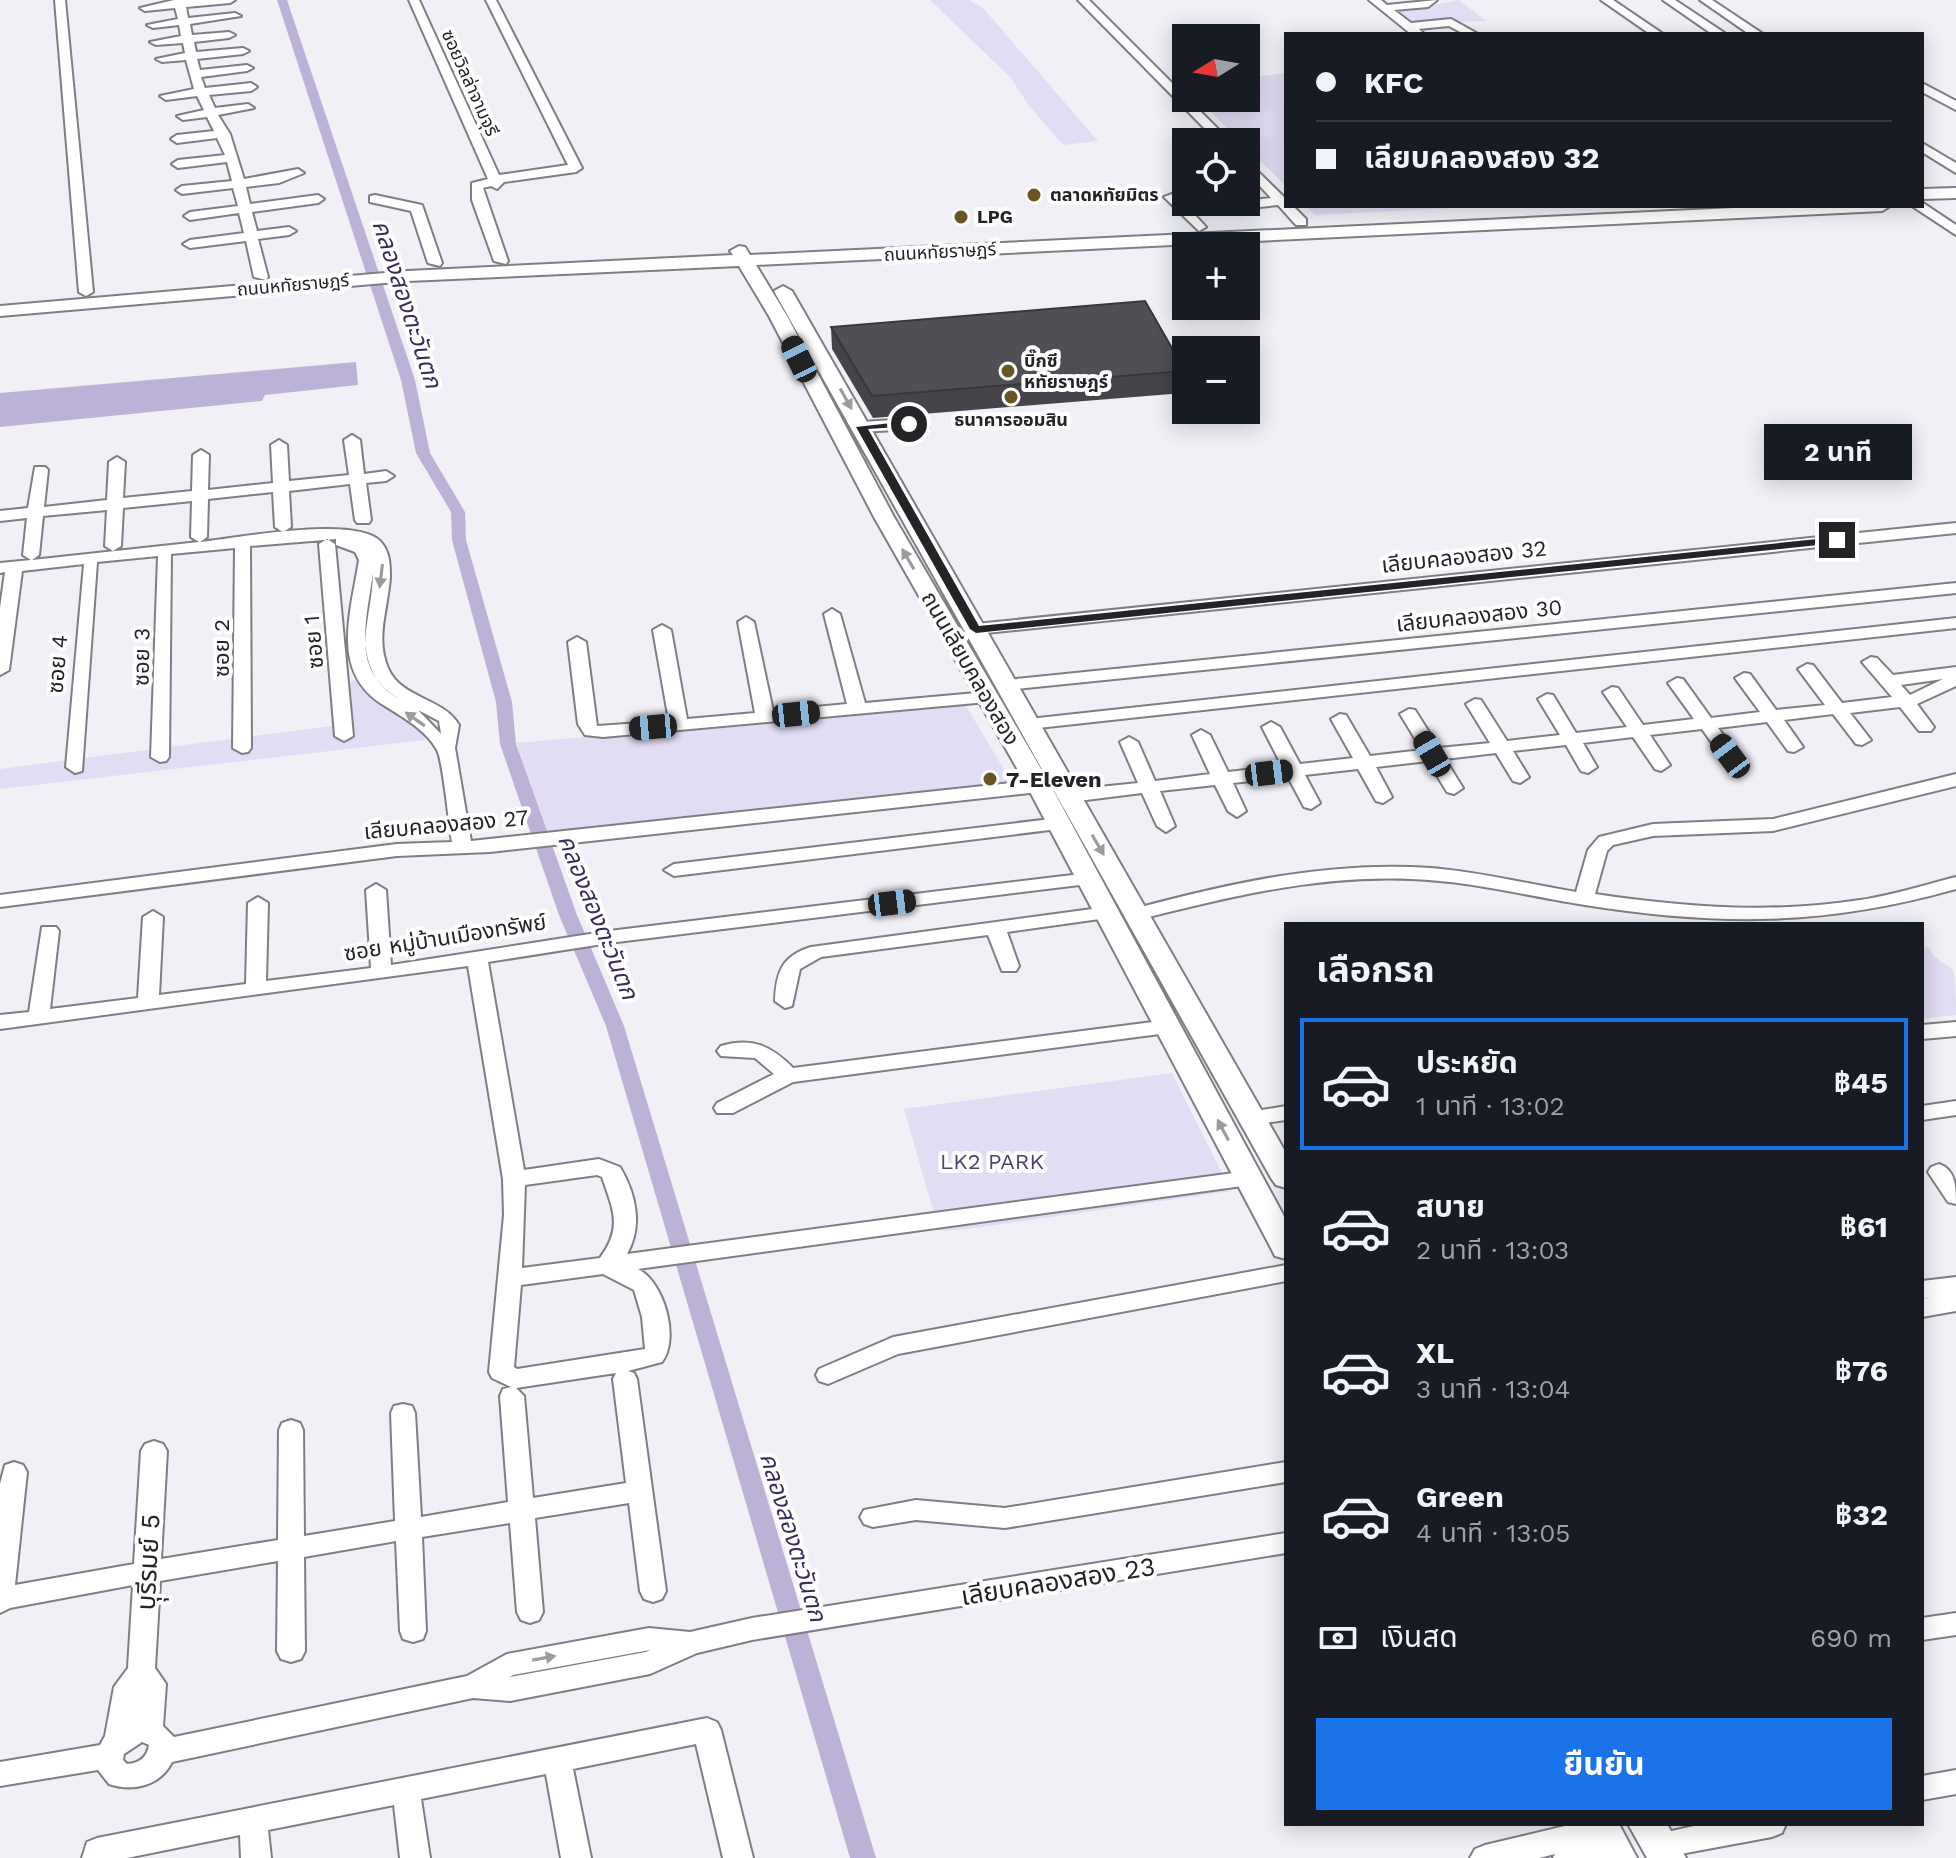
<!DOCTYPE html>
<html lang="th">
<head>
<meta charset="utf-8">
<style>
	:root { --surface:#171b24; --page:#242831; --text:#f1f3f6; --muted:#9ea1a6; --line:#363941; --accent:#1a73e8 }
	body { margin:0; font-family:"Work Sans","Noto Sans Thai",sans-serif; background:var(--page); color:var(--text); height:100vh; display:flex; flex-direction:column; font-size:30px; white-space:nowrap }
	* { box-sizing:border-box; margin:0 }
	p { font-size:26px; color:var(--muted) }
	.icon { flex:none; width:44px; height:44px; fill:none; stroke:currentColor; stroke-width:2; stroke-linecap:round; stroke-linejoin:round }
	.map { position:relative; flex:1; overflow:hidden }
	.details { position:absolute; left:1284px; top:922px; width:640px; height:904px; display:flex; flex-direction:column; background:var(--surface); border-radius:0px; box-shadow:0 4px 20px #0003 }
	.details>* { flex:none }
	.top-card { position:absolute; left:1284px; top:32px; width:640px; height:176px; border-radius:0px; box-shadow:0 4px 20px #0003; display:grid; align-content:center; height:176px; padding:0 32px; background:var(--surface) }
	.needle { width:52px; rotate:259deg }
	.controls { position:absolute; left:1172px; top:24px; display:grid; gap:16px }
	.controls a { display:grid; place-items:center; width:88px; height:88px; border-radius:0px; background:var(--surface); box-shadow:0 4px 20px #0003; font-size:40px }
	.end { position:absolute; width:36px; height:36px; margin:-18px; border:10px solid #242326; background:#fff; box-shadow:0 0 0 4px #fff }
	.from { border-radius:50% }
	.bubble { position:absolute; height:56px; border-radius:0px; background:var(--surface); box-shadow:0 4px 20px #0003; font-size:26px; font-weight:700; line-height:56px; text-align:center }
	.car { position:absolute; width:24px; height:48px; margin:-24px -12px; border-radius:10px; box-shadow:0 0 6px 2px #0007; background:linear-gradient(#222 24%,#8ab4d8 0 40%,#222 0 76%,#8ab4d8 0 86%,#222 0) }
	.top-card b { display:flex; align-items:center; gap:28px; height:76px; font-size:30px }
	.top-card b+b { border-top:2px solid var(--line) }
	.top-card i { width:20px; height:20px; background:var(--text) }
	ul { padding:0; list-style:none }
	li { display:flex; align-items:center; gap:24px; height:132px; margin:0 16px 12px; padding:0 16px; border:4px solid transparent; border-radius:0px }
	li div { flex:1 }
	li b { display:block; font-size:30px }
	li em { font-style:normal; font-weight:700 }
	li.on { border-color:var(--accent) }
	li>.icon { width:72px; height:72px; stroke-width:1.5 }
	h2 { padding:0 32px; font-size:36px; line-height:96px }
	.pay { display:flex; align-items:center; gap:20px; height:88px; padding:0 32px; font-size:30px }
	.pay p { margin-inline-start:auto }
	.primary-button { display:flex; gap:16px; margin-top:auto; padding:16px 32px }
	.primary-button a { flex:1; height:92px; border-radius:0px; background:var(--accent); color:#fff; font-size:32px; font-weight:700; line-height:92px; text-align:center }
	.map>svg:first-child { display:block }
	.green { fill:#e2dcf4 }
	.water { fill:#bcb2d7 }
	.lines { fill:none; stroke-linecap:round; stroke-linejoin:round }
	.canal { fill:#bcb2d7; fill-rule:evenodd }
	.minor-casing { stroke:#7f7e84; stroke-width:4 }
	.major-casing { stroke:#7f7e84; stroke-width:4 }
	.minor { fill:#fff; fill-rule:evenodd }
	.major { fill:#fff; fill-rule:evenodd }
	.wall { fill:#46444a }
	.building { fill:#514f56; stroke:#39373c; stroke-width:2 }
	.oneway { fill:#9c9c9d }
	.route { fill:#242326 }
	.poi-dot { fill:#695524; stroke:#fefefe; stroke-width:3 }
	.labels { text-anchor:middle; stroke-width:8; stroke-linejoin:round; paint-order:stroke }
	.far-street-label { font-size:18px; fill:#242326; stroke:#fefefe }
	.far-poi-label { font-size:18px; font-weight:bold; fill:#242326; stroke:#fefefe; text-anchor:start }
	.street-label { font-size:22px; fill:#242326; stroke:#fefefe }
	.poi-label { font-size:22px; font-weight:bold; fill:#242326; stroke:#fefefe; text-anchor:start }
	.park-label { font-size:22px; fill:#504072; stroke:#fefefe }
	.water-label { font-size:24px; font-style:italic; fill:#3b2b5b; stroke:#fefefe }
	.near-street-label { font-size:26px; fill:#242326; stroke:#fefefe }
</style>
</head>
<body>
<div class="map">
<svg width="1956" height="1858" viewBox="0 0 1956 1858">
	<rect width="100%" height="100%" fill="#f1f0f7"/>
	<path class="green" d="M930,0H969L983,8L1098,141L1063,145L1029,106L1011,78Z
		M1459,0L1486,21L1413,23L1396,12Z
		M1286,73V186L1246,147V142H1241L1197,98H1246V78Z
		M1306,206H1471L1472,207L1315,215Z
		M356,678L417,722L425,740L0,789V769L332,726L342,719L347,685Z
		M965,704L1012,783L542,842L517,743Z
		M1928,947C1939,963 1939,959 1952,969C1956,976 1956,1004 1956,1015L1922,1019V948Z
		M1172,1073L1231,1191L968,1229L939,1231L904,1109Z"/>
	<path class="water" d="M356,362L358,385L265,395L262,401L0,427V393Z"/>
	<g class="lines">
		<path class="canal" d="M277,0H287L415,380L430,453L465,512L466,540L512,702L516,744L577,915L624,1026L876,1858H850L606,1026L559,915L500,744L496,702L452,540L451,512L416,453L401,380Z"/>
		<g class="minor-casing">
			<path id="minor" d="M55,0H65L93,292L86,296L79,292Z
				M174,0H235L230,3L186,7L188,18L235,13L241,16L190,24L192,35L229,32L235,35L229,38L194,42L196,52L243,48L249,51L243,54L197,59L200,70L247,65L253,68L247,71L201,77L205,88L251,83L257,87L251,91L209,95L215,108L248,104L254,108L218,115L230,134L244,179L298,169L304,173L279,183L246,187L250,204L318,195L324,199L318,203L252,212L257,231L289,227L296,231L289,235L258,239L268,277L266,280L254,277L246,241L190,248L183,244L190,240L244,233L239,213L190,220L184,216L190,212L238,206L233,188L182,194L176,190L182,186L232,181L227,162L178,168L172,164L178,160L225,155L217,138L177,143L171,139L177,135L214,131L207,117L183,120L177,116L204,110L197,96L166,100L160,96L194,89L186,60L162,62L156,59L185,53L183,43L156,45L150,42L181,36L179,25L153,28L147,25L178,19L175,8L145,11L140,8Z
				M409,0H419L499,175L568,165L486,0H496L582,168L576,172L504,182L497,189L491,186L483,188L508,261L506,264L494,261L472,200V183L488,179Z
				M1078,0H1089L1231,142H1218Z
				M1369,0H1381L1387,5L1437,0L1428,7L1394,10L1411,23L1451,19L1478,34H1464L1449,26L1419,29L1424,34H1411Z
				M1601,0H1613L1663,34H1650Z
				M1663,0H1675L1726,34H1712Z
				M1700,0H1712L1763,34H1749Z
				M1922,83L1956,101V110L1922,92Z
				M1922,143L1956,163V173L1922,152Z
				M1246,160L1286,199V206H1293L1306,219V225H1296L1278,205L1194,214L1206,227L1199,231L1164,197L1186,189V197L1179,199L1187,207L1271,198L1246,171Z
				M375,195L422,205L442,263L440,266L428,263L411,211L370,202V196Z
				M1923,203L1956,225V235L1912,206H1922Z
				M909,419L926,424L929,427L922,436L908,441L900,436L912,429L861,432L853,427L861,422Z
				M352,435L360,440L364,474L386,471L394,476L386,481L366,483L371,520L369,523H357L355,520L350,484L289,491L291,527L283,532L275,527L273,492L208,499L207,537L200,542C237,538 357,515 381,542C390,552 390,566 390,577C388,609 375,638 388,668C401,699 444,698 459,725L455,748L471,841L1039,780L1048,786L1039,792L490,852L397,856L0,907V895L397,844L452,842C449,826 443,760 437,750C426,730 404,718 385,706C329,673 351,612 359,560L355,552L336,545V539L250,546L251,748L248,752L242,753L233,748L235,548L171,554L169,757L166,761L160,762L151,757L158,556L97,562L82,771L75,773L66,767L84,564L22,571L9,670L0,675V608L5,572L0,573V563L31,560L23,555L27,518L0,521V511L28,508L35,467H45L48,470L44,507L107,500L109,462L117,457L125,462L123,498L192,491L193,455L201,450L209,455L208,490L273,483L271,445L279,440L287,445L289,481L349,475L344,440ZM192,501L191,537L199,542L32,560L39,555L43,516L107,510L105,546L113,551L121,546L123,508ZM373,573C372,625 345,664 400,700C351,671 366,621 373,573ZM418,710L439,721L441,734Z
				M1956,523V533L976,634L967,629L976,624Z
				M327,539L335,544L353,736L344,741L335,736L319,544Z
				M1956,583V593L1007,690L998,685L1007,680Z
				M832,609L840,614L865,703L987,692L996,697L987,702L603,737L585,735L578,724L568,642L577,637L586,642L597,726L669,721L653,630L662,625L671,630L687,719L755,713L738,622L746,617L754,622L773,711L847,704L824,614Z
				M1956,618V628L1029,729L1020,724L1029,719Z
				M1871,657L1877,658L1893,675L1956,667V686L1917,704L1934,727L1931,731H1919L1900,707L1850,713L1871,740L1862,745L1856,744L1833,714L1784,720L1803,747L1794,752L1788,751L1767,722L1718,728L1739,756L1730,761L1724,760L1702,729L1650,735L1670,765L1661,771L1655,769L1633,737L1583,743L1597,767L1588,773L1581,771L1566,745L1513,751L1529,777L1520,783L1513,781L1496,753L1445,759L1463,788L1454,794L1447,792L1428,761L1376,767L1392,797L1383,803L1376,801L1358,769L1305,775L1320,803L1311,809L1304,807L1288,777L1233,783L1246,811L1237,817L1228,811L1215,785L1160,791L1175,826L1166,832L1157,826L1142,793L1070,802L1061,796L1070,790L1138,783L1120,742L1129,737L1138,742L1155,781L1210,774L1192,735L1201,730L1210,735L1228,772L1282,766L1262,727L1271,722L1280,727L1300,764L1353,758L1331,719L1340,714L1346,715L1370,756L1422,750L1400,714L1409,709L1415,710L1439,748L1490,743L1466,704L1475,699L1481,700L1507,741L1560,735L1538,699L1547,694L1553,695L1576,733L1627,727L1603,692L1612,687L1618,688L1643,725L1694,719L1668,683L1677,678L1683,679L1711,718L1760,712L1735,678L1744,673L1750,674L1776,710L1825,705L1798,669L1807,664L1813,665L1842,703L1892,697L1862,662ZM1943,679L1910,695L1901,685Z
				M1956,774V786L1773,831L1653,836L1613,845L1607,851L1595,894C1683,907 1771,914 1860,900C1893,895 1924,885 1956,877V889C1826,926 1718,926 1585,905C1527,896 1470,881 1411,879C1317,875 1228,897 1137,920L1127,914L1130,910C1229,883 1328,861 1431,868C1480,872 1528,884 1576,892L1588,850L1599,837L1653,824L1773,819Z
				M1059,818L1066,820L1068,824L1066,828L674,876L664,870L674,864Z
				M1089,873L1099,879L1096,883L609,943L488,962L524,1170L599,1159L620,1167C636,1194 643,1226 627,1254L1249,1171L1257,1174L1260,1179L1257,1184L638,1269C664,1282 680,1338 662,1362L628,1371L634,1373L637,1379L666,1591L662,1599L653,1602L644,1599L640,1591L629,1503L535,1518L543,1612L539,1620L530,1623L521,1620L517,1612L510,1523L422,1537L426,1631L423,1639L413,1642L403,1639L400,1631L396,1541L304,1557L305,1651L301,1659L291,1662L281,1659L277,1651L278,1561L160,1581L155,1668L166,1684L163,1726L174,1737L467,1676L507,1654L649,1628L690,1632L752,1618L1286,1533V1553L752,1640L697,1653L650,1674L510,1701L473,1698L172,1762C160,1786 133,1792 109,1784L98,1770L0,1786V1762L100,1745L105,1736L114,1687L128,1668L133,1585L10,1608L0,1613V1484L5,1465L14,1462L23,1465L27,1472L15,1585L134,1564L141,1451L145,1444L154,1441L163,1444L167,1451L161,1559L278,1540L279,1430L282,1423L291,1420L300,1423L303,1430L304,1536L395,1521L391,1413L394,1406L403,1404L412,1406L415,1413L421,1517L508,1502L500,1396L503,1389L511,1387L492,1378L489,1372L504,1215L503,1179L468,966L0,1029V1015L29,1012L42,927H56L59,931L50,1009L138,998L143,917L153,911L163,917L159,995L246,984L248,903L258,897L268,903L266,981L371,968L366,890L376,884L386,890L391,965L609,931ZM597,1175L602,1177C613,1210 623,1227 600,1258L522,1268L525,1185ZM603,1274L634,1290L642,1317L645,1349L517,1369L514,1367L521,1285ZM616,1373L613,1379L626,1483L533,1498L524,1396L516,1388ZM650,1650L646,1652L510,1677L513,1675ZM142,1742L149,1745C147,1758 139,1763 127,1764L123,1760L124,1754Z
				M1107,907L1117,913L1114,917L1007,932L1019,966L1016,971H1002L988,935L821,957L800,969L792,1006L785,1008L775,1001C776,972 782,956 811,947Z
				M1168,1020L1178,1027L1175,1032L793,1082L733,1113H717L714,1108L717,1103L774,1074L755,1058L721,1056L717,1051L721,1046C753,1037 771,1046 793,1068Z
				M1956,1022V1036L1922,1039V1025Z
				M1956,1101V1115L1922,1120V1106Z
				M1286,1106V1120L1252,1125L1244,1123L1241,1118L1244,1113Z
				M1939,1164C1956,1170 1956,1187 1956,1204L1948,1202L1928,1172L1931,1167Z
				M1286,1265V1281L898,1354L828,1384L819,1381L816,1375L819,1369L893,1337Z
				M1956,1277V1311L1922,1317V1299L1936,1297L1922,1299V1281Z
				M1286,1462V1482L1005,1528L916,1520L873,1527L864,1524L860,1517L864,1510L916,1500L1005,1508Z
				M1956,1613V1635L1922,1640V1618Z
				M707,1718L717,1722L721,1730L753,1858H723L696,1744L573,1769L591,1858H561L546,1774L421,1799L430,1858H400L394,1805L268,1830L271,1858H241L240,1835L127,1858H82L87,1842L97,1838Z
				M1956,1770V1794L1922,1800V1776Z
				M1573,1824H1614L1616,1830L1613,1837L1623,1841L1628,1850L1624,1858H1553L1555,1854L1539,1858H1470L1475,1849L1485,1845Z
				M1703,1824H1786L1782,1833L1772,1837L1659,1858L1649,1854L1644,1845L1649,1836Z"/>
		</g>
		<g class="major-casing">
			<path id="major" d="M1956,188V198L1922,199V189Z
				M1776,206H1890L1882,211L756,265L787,316L894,517L1051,786L1286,1220V1259L1275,1256L1271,1248L1027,786L874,517L769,316L739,266L408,281L0,316V306L408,271L733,255L730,251L739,246L745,247L750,255Z
				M783,286L792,291L1286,1153V1188L1276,1185L1271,1178L774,291Z
				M1580,1824H1619L1637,1858H1598Z
				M1628,1824H1667L1686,1858H1647Z"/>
		</g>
		<use href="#minor" class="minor"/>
		<use href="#major" class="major"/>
	</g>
	<path class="wall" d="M831,327L1185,371L1184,393L873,418L832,349Z"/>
	<path class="building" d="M1145,301L1185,371L872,396L831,327Z"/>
	<defs><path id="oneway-solid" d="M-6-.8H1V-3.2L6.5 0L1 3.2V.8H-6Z" transform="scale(2)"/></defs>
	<g class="oneway">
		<use href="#oneway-solid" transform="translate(846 399) rotate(61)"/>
		<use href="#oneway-solid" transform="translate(908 559) rotate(-120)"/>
		<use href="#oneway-solid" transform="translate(381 576) rotate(97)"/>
		<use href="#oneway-solid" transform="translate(415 719) rotate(-145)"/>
		<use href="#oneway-solid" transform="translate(1098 845) rotate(60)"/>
		<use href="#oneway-solid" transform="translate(1223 1130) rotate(-118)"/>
		<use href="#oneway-solid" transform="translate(544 1658) rotate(-10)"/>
	</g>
	<path class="route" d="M909,421L912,426L868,429L979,626L1837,537L1842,540L1837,543L976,633L970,629L856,427Z"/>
	<g class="poi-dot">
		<circle cx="1034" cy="195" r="8"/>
		<circle cx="961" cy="217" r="8"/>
		<circle cx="1008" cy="371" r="8"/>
		<circle cx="1011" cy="397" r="8"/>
		<circle cx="990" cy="779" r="8"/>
	</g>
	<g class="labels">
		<g class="far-street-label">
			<text transform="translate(470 83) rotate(66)" y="6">ซอยวิลล่าจามจุรี</text>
			<text transform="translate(940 252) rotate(-3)" y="6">ถนนหทัยราษฎร์</text>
			<text transform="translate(293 285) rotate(-5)" y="6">ถนนหทัยราษฎร์</text>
		</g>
		<g class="far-poi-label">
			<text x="1050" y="201">ตลาดหทัยมิตร</text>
			<text x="977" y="223">LPG</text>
			<text x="1024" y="367">บิ๊กซี<tspan x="1024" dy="21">หทัยราษฎร์</tspan></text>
			<text x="1011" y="426" text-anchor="middle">ธนาคารออมสิน</text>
		</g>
		<g class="street-label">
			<text transform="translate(1464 556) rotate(-6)" y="8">เลียบคลองสอง 32</text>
			<text transform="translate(1479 615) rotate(-6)" y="8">เลียบคลองสอง 30</text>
			<text transform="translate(313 642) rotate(-95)" y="8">ซอย 1</text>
			<text transform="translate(221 648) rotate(-90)" y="8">ซอย 2</text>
			<text transform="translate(141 657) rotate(-89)" y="8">ซอย 3</text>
			<text transform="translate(57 664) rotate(-85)" y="8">ซอย 4</text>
			<text transform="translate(971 668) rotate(60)" y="8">ถนนเลียบคลองสอง</text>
			<text transform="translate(446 824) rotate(-5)" y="8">เลียบคลองสอง 27</text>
			<text transform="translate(445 937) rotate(-9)" y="8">ซอย หมู่บ้านเมืองทรัพย์</text>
		</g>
		<g class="poi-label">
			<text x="1006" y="787">7-Eleven</text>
		</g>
		<g class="park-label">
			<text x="992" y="1169">LK2 PARK</text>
		</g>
		<g class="water-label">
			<text transform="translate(407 304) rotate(72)" y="8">คลองสองตะวันตก</text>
			<text transform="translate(598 917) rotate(68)" y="8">คลองสองตะวันตก</text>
			<text transform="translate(793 1537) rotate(73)" y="8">คลองสองตะวันตก</text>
		</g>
		<g class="near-street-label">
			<text transform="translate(148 1562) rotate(-87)" y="9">บุุรีรมย์ 5</text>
			<text transform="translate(1058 1581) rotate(-9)" y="9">เลียบคลองสอง 23</text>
		</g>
	</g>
</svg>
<div class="controls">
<a><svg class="needle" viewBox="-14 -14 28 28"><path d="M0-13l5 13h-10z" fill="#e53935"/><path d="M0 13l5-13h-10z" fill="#9ea1a6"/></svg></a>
<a><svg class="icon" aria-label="locate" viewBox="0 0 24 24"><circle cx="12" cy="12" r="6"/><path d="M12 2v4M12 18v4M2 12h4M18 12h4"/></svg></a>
<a>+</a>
<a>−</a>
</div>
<i class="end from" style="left:909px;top:424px"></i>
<i class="end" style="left:1837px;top:540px"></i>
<div class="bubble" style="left:1764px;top:424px;width:148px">2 นาที</div>
<i class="car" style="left:799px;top:359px;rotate:334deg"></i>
<i class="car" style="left:796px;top:714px;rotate:84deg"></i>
<i class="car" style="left:653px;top:727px;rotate:265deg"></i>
<i class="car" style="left:1432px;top:754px;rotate:330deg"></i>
<i class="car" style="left:1730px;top:756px;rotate:323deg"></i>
<i class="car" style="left:1269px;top:773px;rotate:83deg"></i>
<i class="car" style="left:892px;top:903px;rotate:83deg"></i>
<div class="top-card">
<b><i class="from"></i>KFC</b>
<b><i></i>เลียบคลองสอง 32</b>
</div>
<section class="details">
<h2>เลือกรถ</h2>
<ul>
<li class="on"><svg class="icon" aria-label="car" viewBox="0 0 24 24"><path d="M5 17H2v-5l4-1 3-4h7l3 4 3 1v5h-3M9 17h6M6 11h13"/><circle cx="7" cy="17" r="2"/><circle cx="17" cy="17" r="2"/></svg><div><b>ประหยัด</b><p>1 นาที · 13:02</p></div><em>฿45</em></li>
<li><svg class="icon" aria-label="car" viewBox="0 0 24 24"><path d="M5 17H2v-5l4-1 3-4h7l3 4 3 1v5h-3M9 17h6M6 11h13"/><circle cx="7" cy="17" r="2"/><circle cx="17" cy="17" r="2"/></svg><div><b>สบาย</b><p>2 นาที · 13:03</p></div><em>฿61</em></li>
<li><svg class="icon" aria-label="car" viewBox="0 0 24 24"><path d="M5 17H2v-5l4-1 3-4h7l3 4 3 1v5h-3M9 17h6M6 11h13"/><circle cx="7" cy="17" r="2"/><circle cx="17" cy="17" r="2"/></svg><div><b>XL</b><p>3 นาที · 13:04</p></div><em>฿76</em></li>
<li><svg class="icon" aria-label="car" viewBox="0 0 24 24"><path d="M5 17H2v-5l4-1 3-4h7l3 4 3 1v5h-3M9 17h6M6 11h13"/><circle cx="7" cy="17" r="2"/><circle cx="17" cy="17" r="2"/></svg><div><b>Green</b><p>4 นาที · 13:05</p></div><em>฿32</em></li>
</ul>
<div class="pay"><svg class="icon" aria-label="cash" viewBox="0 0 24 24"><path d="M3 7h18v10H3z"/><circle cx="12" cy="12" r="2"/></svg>เงินสด<p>690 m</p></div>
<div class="primary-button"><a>ยืนยัน</a></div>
</section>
</div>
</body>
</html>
